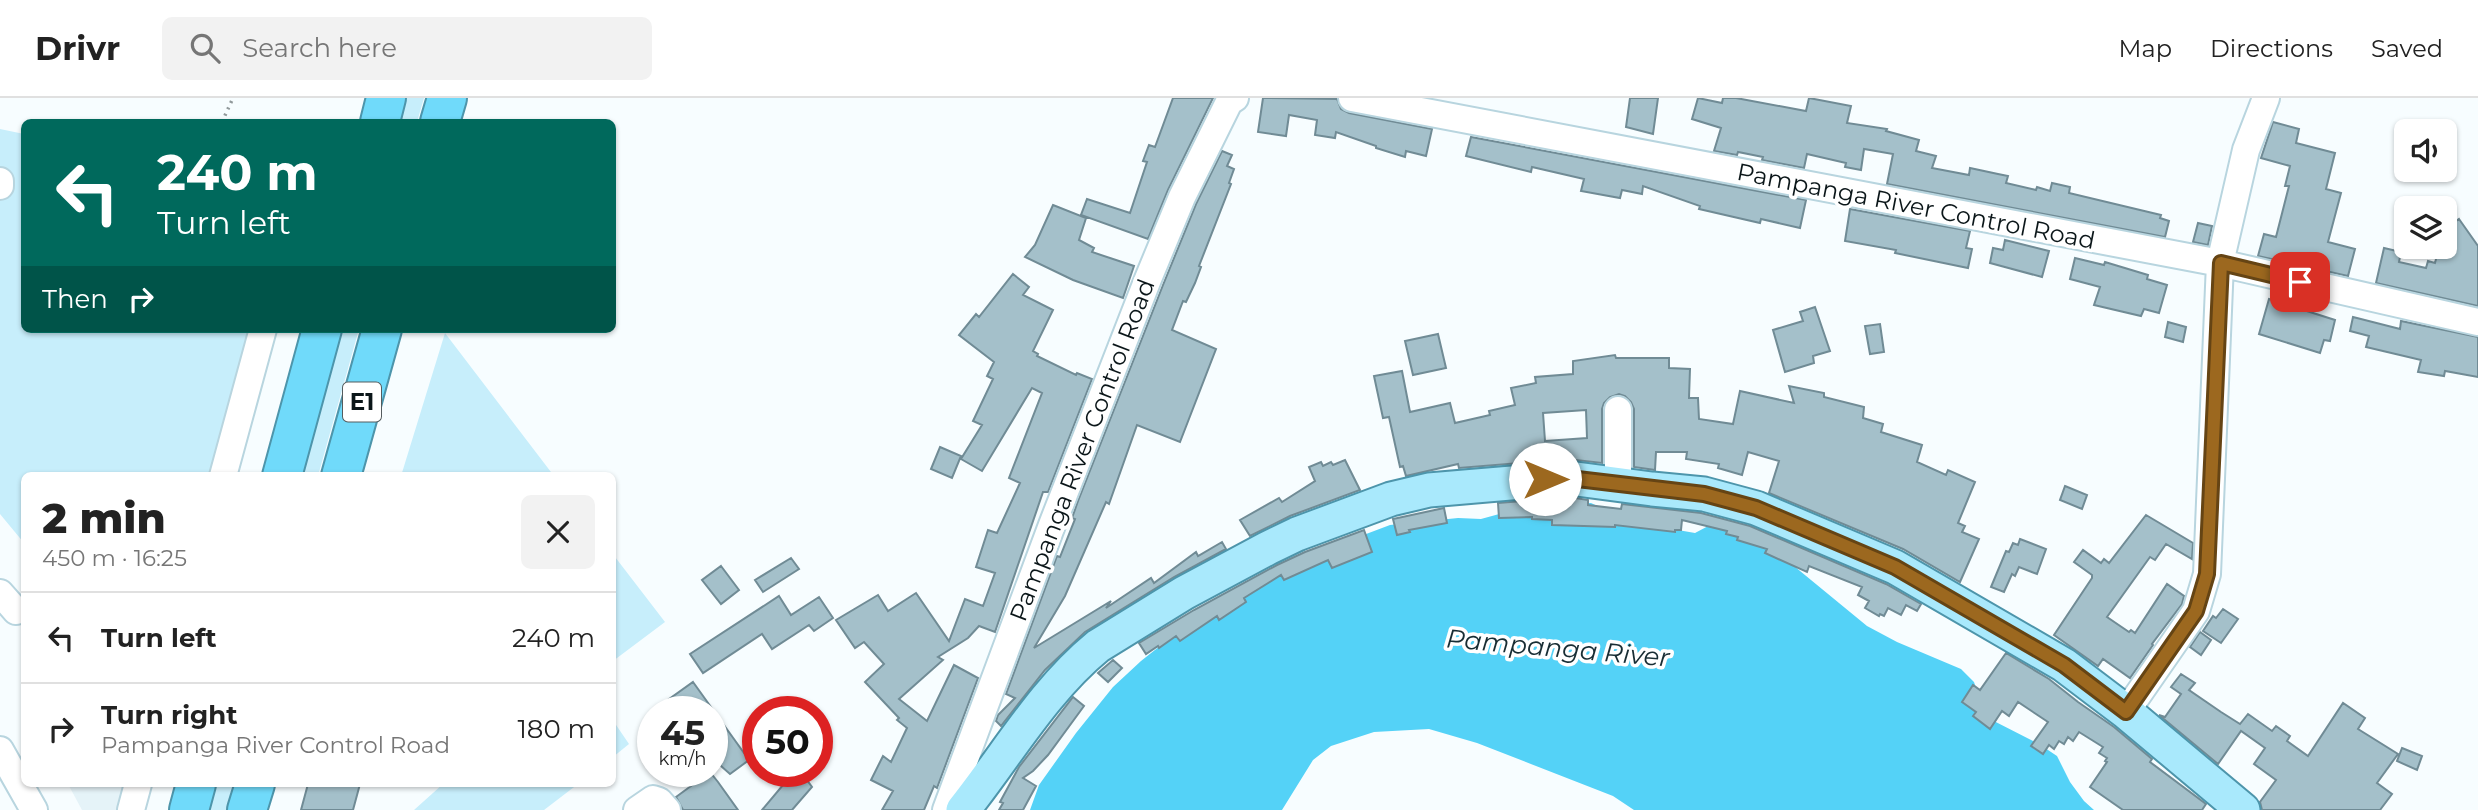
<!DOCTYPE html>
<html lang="en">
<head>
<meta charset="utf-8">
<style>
  body { margin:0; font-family:Montserrat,sans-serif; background:#f2f2f2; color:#222; height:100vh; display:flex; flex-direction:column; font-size:26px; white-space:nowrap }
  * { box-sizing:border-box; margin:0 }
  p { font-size:23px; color:#767676 }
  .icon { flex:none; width:38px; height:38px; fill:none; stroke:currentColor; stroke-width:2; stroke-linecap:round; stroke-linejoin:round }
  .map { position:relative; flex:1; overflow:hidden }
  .details { position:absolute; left:21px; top:374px; width:595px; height:315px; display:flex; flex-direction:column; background:#fff; border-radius:10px; box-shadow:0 2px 5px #0004 }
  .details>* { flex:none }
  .top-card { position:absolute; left:21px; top:21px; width:595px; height:214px; border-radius:10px; box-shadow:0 2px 5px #0004; background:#00695c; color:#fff; overflow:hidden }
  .tools { position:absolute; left:2394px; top:21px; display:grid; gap:14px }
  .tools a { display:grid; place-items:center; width:63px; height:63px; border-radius:10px; background:#fff; box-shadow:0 2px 5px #0004; font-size:35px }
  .speed { position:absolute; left:637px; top:598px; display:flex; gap:14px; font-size:35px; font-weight:700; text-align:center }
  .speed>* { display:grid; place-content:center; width:91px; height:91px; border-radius:50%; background:#fff; box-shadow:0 2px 5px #0004; line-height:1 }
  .speed small { font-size:18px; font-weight:400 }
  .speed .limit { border:10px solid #d22; background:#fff; color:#111 }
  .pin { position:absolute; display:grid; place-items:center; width:60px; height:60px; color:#fff; margin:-30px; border-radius:14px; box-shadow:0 4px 10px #0006 }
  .me { position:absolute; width:77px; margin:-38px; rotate:90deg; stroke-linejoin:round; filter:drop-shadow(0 0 5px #0008) }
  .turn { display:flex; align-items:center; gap:24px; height:147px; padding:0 21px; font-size:32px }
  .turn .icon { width:91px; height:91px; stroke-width:2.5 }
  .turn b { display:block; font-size:49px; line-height:60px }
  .then { display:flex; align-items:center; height:66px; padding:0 21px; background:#0003; gap:14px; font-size:26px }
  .round { display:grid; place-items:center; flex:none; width:74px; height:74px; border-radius:10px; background:#f2f2f2 }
  .overview { display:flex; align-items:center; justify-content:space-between; height:119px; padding:0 21px }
  h1 { font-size:42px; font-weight:800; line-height:52px }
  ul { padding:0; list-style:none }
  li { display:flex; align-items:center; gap:21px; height:91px; padding:0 21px; border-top:2px solid #e0e0e0 }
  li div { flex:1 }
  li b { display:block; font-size:26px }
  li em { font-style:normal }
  header { display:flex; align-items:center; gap:42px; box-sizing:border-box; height:98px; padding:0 35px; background:#fff; border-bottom:2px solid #e0e0e0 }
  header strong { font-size:33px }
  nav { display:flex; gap:38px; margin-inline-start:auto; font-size:24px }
  .search { width:490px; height:63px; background:#f2f2f2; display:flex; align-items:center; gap:18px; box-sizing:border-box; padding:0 24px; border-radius:10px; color:#767676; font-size:26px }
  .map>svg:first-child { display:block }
  .built { fill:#e5f3f8 }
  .green { fill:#c7eefb }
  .water { fill:#54d2f7 }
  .building { fill:#a4c0ca; stroke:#708b95; stroke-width:2; fill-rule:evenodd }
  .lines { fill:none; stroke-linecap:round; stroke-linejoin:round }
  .minor-casing { stroke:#b8d5df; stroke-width:30 }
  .major-casing { stroke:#4d95ab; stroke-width:37 }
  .highway-casing { stroke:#4d95ab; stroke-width:42 }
  .path { stroke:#91999b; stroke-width:3.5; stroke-dasharray:2 5; stroke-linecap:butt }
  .minor { stroke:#fff; stroke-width:26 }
  .major { stroke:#a9e9fc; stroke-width:33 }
  .highway { stroke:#70dafa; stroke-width:38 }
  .route-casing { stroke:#654414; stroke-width:18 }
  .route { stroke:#9c681f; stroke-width:12 }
  .labels { text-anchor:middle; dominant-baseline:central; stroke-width:7; stroke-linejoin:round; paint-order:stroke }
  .shield { fill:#fff; stroke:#545c5e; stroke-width:2 }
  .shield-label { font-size:23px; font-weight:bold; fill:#0b1619 }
  .street-label { font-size:24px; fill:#0b1619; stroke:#fff }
  .water-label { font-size:26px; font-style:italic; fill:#182d34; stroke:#fff }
</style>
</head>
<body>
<header>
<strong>Drivr</strong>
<div class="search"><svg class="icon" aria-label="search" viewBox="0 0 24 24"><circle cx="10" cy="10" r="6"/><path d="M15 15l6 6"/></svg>Search here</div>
<nav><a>Map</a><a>Directions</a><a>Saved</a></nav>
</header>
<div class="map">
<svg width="2478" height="712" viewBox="0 0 2478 712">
  <rect width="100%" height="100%" fill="#f7fdff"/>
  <!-- built -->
  <path class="built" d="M68,686H131L123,712H82Z"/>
  <!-- green -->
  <path class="green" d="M404,0H424L417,24H397Z
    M0,31L24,36V231H261L220,378H24V445L0,416Z
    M340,231H359L318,378H299Z
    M445,235L554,378H401Z
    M612,455L665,524L613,563L612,562Z
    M612,621L629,646L613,659H612Z
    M216,686H233L226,712H209Z
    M443,686H578L544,712H414Z"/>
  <!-- water -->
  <path class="water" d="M1591,405L1632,424L1695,435L1712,426L1720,425L1783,459L1867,528L1897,544L1961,571L1974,584L1986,619L2039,646L2057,658L2070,684L2084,703L2094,712H1634L1613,698L1477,645L1429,631L1374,634L1331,648L1313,662L1282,712H1030L1039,687L1076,635L1113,589L1141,563L1198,518L1345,444L1390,427L1458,420L1481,421L1532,407Z"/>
  <!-- building -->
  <path class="building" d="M1173,0H1213L1168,92L1148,141L1081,117L1087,101L1130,115L1147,64L1143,63L1149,47L1155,49Z
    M1263,0L1337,1L1341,11L1349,15L1432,31L1426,58L1406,53L1405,59L1376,50V48L1336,34L1335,40L1315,37L1317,22L1289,17L1286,38L1258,34Z
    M1630,0H1658L1653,36L1626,29Z
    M1698,0L1722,5L1723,0H1736L1806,13L1809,0L1851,8L1847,25L1887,31L1886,33L1919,42L1916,53L1936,58L1932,70L1969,77L1970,70L1998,76L2008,78L2006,85L2036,92L2037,89L2050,93L2052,85L2070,89L2069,95L2161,117L2160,120L2169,123L2165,139L1887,86L1893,56L1864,51L1861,72L1845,69L1846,65L1807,56L1804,70L1762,62L1763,59L1738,54L1737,57L1714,53L1721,30L1692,21Z
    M2273,24L2299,31L2296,45L2335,55L2326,91L2341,95L2328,144L2355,151L2348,178L2258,158L2264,136L2276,139L2289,88H2285L2290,68L2261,60Z
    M1471,39L1806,102L1800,130L1761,121L1760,125L1699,111L1700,108L1643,88L1642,96L1622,92L1620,100L1581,93L1584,81L1532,69L1531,74L1466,58Z
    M1222,53L1232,57L1227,68L1234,71L1229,85L1231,86L1199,168L1201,169L1195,185L1186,204L1183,203L1172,232L1216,251L1180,344L1137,327L1109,406L1106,404L1065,498L1034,550L1111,503L1106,510L1151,480L1154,485L1196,454L1198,458L1222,444L1226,451L1174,479L1085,534L1045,572L1001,628L996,623L998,617L1015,600L1006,596L1057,458L1060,459L1075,421L1072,420L1078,403L1163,187L1196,106Z
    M1053,107L1086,120L1079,142L1094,150L1092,154L1134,168L1123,200L1073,182L1025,159L1035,147Z
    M1850,111L1970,133L1966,150L1972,151L1968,170L1895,155L1896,152L1845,143Z
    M2459,121L2478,148V208L2376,185L2384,150L2401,154L2399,164L2426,170L2428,163L2435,165L2439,149H2445V131Z
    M2198,125L2212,128L2208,147L2193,144Z
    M2005,142L2049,153L2042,179L1990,165L1993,150L2003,152Z
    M2075,160L2104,167L2105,164L2148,177L2147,181L2167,187L2159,215L2144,211L2141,218L2094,207L2100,189L2070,181Z
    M1013,176L1029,189L1023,197L1053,212L1033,253L1038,256L1037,258L1076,277L1077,275L1092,281L1048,394H1043L995,534L979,528L968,540L938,559L943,562L899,601L927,623L954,567L978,580L937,690L934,688L924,712H882L893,693L871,682L883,658L891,664L907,630L897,622L899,620L865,584L884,566L864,544L855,550L836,522L878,497L888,513L916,495L949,543L965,501L983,508L995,475L976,469L988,432L997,435L1020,385L1009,380L1042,295L1032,290L982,373L961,361L982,327L973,323L993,281L987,278L994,264L959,237L976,216L979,219Z
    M2269,201L2335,222L2330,243L2324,242L2320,255L2259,236Z
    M1815,209L1830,253L1813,258L1814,265L1785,274L1773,232L1803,223L1800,214Z
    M2353,219L2400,231L2401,223L2478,239V279L2445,273L2444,278L2418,274L2421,262L2366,249L2369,238L2350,233Z
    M2168,224L2186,229L2183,244L2165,239Z
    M1880,226L1884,254L1870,256L1865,228Z
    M1438,236L1446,270L1413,277L1405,243Z
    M1615,257L1616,260H1669V270L1690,271L1689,300H1698L1699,321L1733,326L1740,293L1794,305L1789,288L1824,295V299L1864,309L1863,320L1883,326L1881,334L1922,347L1917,364L1946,377L1948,372L1975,384L1958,425L1965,428L1962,434L1979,441L1960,484L1903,451L1769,395L1779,363L1748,354L1742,377L1718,370L1719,366L1686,361L1687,354H1656L1655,372L1634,369V311L1631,304L1625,298L1619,296L1610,299L1604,305L1602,311V365L1567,361L1459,370L1458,366L1406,378L1403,368L1400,369L1389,319L1383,320L1374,278L1402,273L1410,314L1450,305L1455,325L1490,317L1489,313L1515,307L1511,290L1536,285L1535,279L1573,276V263ZM1586,312L1587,340L1545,343L1543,315Z
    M940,349L961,358L952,380L931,371Z
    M1345,362L1360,392L1290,418L1250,438L1240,422L1279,400L1282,404L1315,383L1309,369L1321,364L1323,368L1331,364L1333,367Z
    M2065,388L2087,397L2082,411L2060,402Z
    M1569,399L1588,402V407L1621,411L1622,406L1701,415L1750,428L1886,486L1921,506L1917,513L1906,507L1901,517L1888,510L1884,518L1880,516L1879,518L1865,510L1869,503L1858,497L1862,489L1809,468L1807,474L1765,455L1767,451L1737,442L1738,439L1726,436L1727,433L1682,422L1681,432H1675V434L1615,427V429L1552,427V422L1532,421V419L1499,420L1498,405Z
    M1444,410L1447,425L1409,432L1410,434L1397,437L1393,421Z
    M2146,417L2193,445L2192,461L2166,446L2155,462L2150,459L2107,519L2129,534L2131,532L2135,535L2167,486L2184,498L2182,506L2152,546L2153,547L2130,580L2103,561L2098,568L2054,537L2092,480V477L2074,464L2083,452L2101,465L2104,461L2109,465Z
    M1364,432L1372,454L1332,470L1328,462L1284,482L1281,477L1244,500L1246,504L1219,522L1217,518L1180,543L1176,538L1159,550L1158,548L1146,556L1139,545L1194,512L1277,467L1305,454Z
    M2020,441L2046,451L2037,476L2019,469L2015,478L2012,476L2004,494L1991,489L2006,453L2009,454L2013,445L2018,447Z
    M791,460L799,471L763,494L755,482Z
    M721,468L739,492L721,506L702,482Z
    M779,498L791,517L819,499L833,520L814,533L809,527L772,551L762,536L703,575L690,556Z
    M2223,511L2238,521L2221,545L2203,533L2213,518L2216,520Z
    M2200,534L2211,542L2201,557L2190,549Z
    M2006,555L2049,581L2078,604L2114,629L2152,661L2150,664L2206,706L2202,712H2123L2090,689L2107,664L2105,663L2107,660L2099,655L2103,649L2079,634L2073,643L2068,639L2064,646L2059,643L2054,651L2049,647L2043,656L2031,648L2048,624L2018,604L2009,618L2002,613L1990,631L1973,618L1976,614L1962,604L1973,587L1980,592Z
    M1113,562L1122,570L1108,584L1098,575Z
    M2181,576L2195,585L2189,592L2221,614L2240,626L2248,616L2272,633L2276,628L2290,638L2287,643L2308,658L2343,605L2365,620L2358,631L2398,656L2377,685L2392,696L2380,712H2262L2260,704L2276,682L2254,666L2265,650L2241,633L2218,666L2159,617L2165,619L2181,596L2171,589Z
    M693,584L749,662L730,676L712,660V614H651Z
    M1073,599L1084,608L1048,657L1033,673L1023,680L1036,688L1023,712H999L1003,705L1000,704L1019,669Z
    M2402,650L2422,658L2417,672L2397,663Z
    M710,674L718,684L738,712H683L676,699Z
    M801,674L812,689L792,712H762L783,687Z
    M308,686H360L353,712H301Z"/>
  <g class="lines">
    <defs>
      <path id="minor" d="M1352,0L2220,165L2478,224
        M0,83V88
        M223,378L263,231
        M1618,387V312
        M0,495L16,513
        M2126,614L2196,513L2207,476L2220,165L2246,52L2266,0
        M0,652L34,712
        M131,712L138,686
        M637,712L653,701L659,703L667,712
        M946,712L1052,427L1148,181L1182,99L1229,4L1235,0"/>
      <path id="major" d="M963,712C1007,657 1043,593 1098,548L1184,495L1268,450L1297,436L1391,401L1429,392L1569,380L1652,391L1704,396L1756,410L1895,469L2064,567L2126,614L2243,712"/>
      <path id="highway" d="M380,24L386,0
        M440,24L447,0
        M282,378L322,231
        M341,378L382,231
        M189,712L196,686
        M247,712L255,686"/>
    </defs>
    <!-- minor casing -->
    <use href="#minor" class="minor-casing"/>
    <!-- major casing -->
    <use href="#major" class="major-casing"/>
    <!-- highway casing -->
    <use href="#highway" class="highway-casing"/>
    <!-- path -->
    <path class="path" d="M222,24L233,0"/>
    <!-- minor -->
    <use href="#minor" class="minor"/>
    <!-- major -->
    <use href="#major" class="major"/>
    <!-- highway -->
    <use href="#highway" class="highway"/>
  </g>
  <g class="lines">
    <defs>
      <path id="route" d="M1545,381L1569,380L1704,396L1756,410L1895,469L2064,567L2126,614L2196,513L2207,476L2221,165L2300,184"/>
    </defs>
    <!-- route casing -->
    <use href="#route" class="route-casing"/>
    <!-- route -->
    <use href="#route" class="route"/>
  </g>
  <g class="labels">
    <!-- shield labels -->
    <rect class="shield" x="343" y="284.5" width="38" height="39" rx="5"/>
    <g class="shield-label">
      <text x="362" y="304">E1</text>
    </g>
    <!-- street labels -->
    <g class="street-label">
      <text transform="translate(1916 108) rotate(11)">Pampanga River Control Road</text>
      <text transform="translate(1082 352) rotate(-69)">Pampanga River Control Road</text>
    </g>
    <!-- water labels -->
    <g class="water-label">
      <text transform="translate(1558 550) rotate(5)">Pampanga River</text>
    </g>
  </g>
</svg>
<div class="tools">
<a><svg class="icon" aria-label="sound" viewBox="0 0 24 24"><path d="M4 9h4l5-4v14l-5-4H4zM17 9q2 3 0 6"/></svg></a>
<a><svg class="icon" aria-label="layers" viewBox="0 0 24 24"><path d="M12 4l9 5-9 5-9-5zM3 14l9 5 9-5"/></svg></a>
</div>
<div class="speed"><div>45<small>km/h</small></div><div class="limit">50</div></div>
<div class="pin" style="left:2300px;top:184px;background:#d93025"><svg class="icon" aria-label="arrive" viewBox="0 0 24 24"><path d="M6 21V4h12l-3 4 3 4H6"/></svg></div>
<svg class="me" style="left:1545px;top:381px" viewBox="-20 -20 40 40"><circle r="19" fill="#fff"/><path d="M0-13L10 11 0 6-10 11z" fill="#9c681f"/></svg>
<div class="top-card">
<div class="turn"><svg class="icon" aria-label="left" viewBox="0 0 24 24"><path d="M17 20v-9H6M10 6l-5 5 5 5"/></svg><div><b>240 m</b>Turn left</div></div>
<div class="then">Then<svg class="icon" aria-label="right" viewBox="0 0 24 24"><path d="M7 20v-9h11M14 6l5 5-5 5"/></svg></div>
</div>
<section class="details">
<div class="overview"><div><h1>2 min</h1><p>450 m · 16:25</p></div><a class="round"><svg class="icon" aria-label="close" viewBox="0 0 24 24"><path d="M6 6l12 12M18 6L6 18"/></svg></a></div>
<ul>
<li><svg class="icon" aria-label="left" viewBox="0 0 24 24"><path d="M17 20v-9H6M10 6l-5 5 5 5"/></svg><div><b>Turn left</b></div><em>240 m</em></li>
<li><svg class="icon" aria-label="right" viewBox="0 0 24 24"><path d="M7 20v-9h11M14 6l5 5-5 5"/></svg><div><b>Turn right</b><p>Pampanga River Control Road</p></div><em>180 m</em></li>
</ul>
</section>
</div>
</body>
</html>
